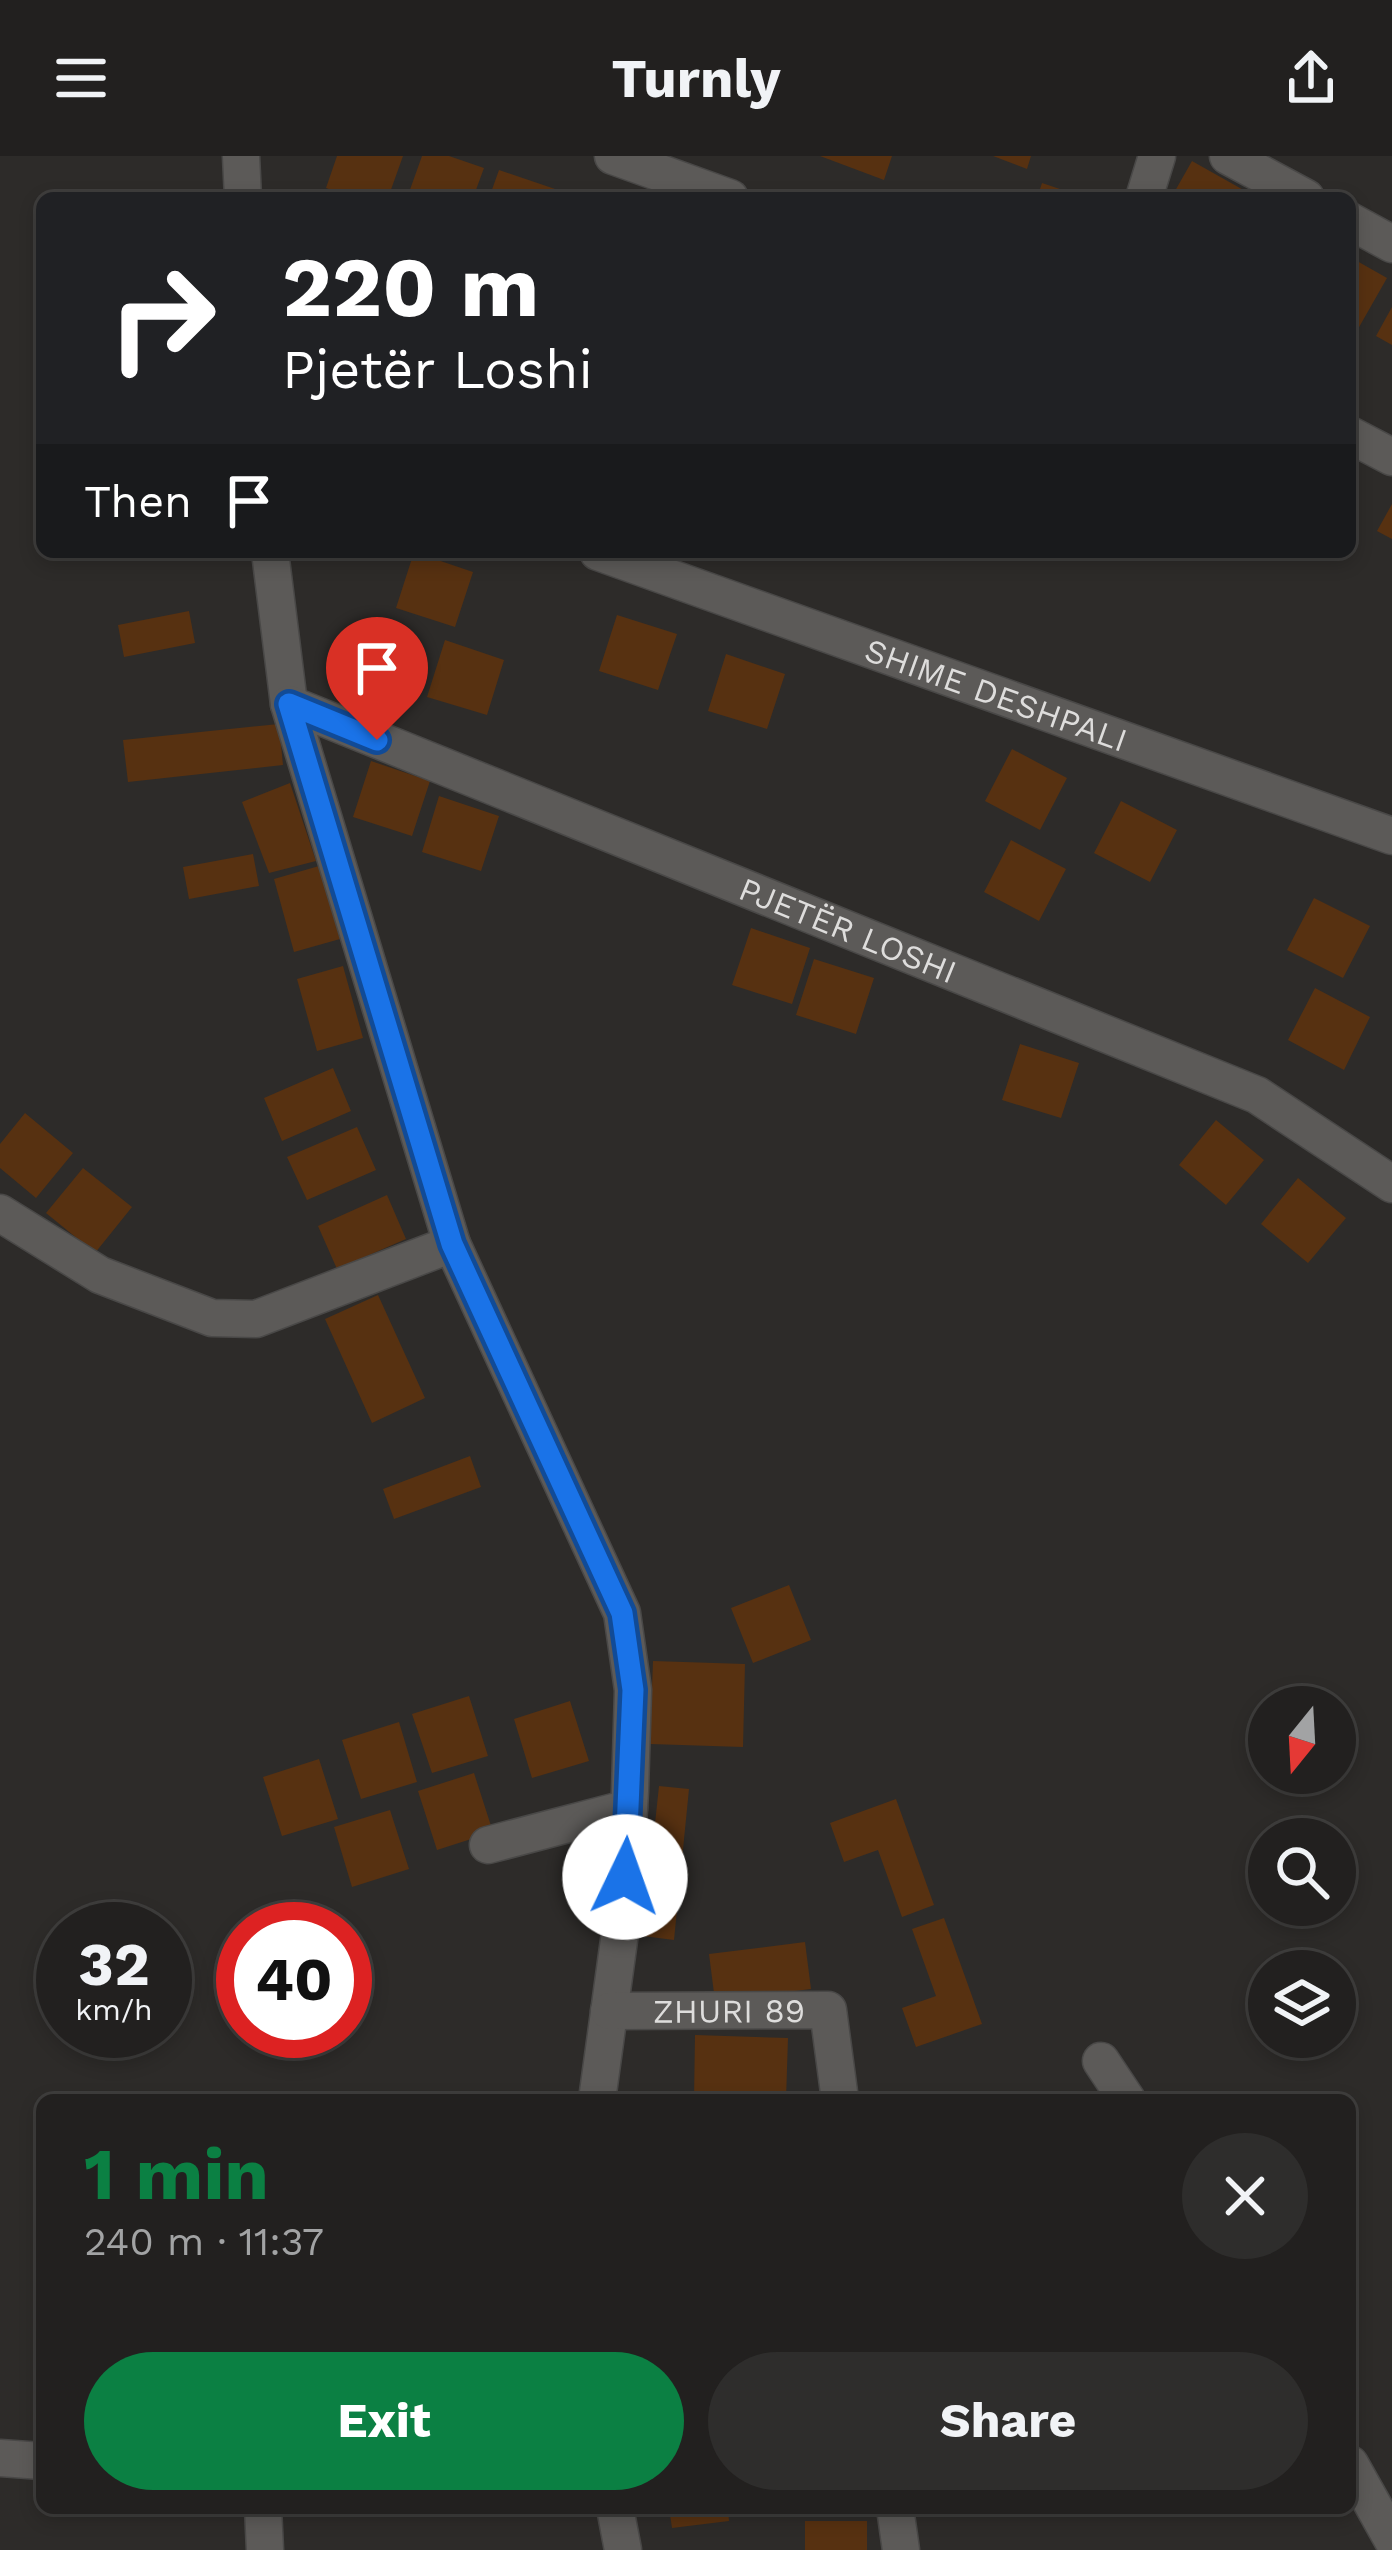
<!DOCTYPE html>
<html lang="en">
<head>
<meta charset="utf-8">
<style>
  body { margin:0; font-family:"Work Sans",sans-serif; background:#2e2d2c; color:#f1f3f6; height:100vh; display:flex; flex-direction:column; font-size:45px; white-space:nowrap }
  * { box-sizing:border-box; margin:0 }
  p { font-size:39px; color:#a2a3a4 }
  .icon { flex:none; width:66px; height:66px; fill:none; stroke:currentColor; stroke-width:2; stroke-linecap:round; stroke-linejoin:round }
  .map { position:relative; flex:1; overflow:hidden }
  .drawer { position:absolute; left:36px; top:1938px; width:1320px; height:420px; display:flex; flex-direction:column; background:#22201f; border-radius:18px; box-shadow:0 6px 18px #0003,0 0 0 3px #3f3e3d }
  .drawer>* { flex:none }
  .banner { position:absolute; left:36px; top:36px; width:1320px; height:366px; border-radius:18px; box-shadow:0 6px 18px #0003,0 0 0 3px #3f3e3d; background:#202124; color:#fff; overflow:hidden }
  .needle { width:78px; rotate:198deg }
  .controls { position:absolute; left:1248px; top:1530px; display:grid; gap:24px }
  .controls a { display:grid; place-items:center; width:108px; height:108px; border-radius:50%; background:#22201f; box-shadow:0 6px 18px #0003,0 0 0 3px #3f3e3d; font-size:60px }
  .speed { position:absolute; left:36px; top:1746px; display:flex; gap:24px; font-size:60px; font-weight:700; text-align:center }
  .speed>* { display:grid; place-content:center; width:156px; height:156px; border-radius:50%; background:#22201f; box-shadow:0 6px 18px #0003,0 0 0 3px #3f3e3d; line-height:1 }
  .speed small { font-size:30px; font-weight:400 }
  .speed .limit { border:18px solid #d22; background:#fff; color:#111 }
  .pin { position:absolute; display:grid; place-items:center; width:102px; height:102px; color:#fff; margin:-123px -51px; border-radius:50% 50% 50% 0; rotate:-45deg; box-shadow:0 0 12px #0007 }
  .pin .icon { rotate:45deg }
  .me { position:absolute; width:132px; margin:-66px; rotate:3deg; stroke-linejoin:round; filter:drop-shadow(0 0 9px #0008) }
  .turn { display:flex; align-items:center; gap:42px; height:252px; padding:0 48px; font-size:54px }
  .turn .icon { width:156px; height:156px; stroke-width:2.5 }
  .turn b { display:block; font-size:84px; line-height:102px }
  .then { display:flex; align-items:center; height:114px; padding:0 48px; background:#0003; gap:24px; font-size:45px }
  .round { display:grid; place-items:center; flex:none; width:126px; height:126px; border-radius:63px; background:#2e2d2c }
  .overview { display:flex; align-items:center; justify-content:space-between; height:204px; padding:0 48px }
  h1 { font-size:72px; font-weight:700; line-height:90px; color:#0b8043 }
  .cta { display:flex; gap:24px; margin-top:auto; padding:24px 48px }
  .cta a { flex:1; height:138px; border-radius:72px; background:#0b8043; color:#fff; font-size:48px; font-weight:700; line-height:138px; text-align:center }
  .cta a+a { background:#2e2d2c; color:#f1f3f6 }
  header { display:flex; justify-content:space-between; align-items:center; height:156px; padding:0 48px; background:#22201f; font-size:54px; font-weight:700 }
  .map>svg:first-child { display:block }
  .building { fill:#573111 }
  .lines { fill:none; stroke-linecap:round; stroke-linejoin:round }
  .minor-casing { stroke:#494847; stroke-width:39 }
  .minor { stroke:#5c5a58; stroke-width:36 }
  .route-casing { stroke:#114b97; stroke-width:30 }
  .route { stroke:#1a73e8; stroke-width:21 }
  .labels { text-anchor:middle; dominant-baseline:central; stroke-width:12; stroke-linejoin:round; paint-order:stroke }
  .street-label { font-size:33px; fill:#dedddc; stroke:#2d2b29 }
</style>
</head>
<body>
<header><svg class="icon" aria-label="menu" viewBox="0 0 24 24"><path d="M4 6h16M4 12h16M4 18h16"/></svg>Turnly<svg class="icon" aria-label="share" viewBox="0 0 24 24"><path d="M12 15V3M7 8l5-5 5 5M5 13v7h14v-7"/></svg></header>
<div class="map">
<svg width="1392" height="2394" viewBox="0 0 1392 2394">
  <rect width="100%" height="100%" fill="#2d2b29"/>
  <!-- building -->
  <path class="building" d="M337,0H403L388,42H354L326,32Z
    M422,0H449L484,12L473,42H407Z
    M820,0H892L884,24Z
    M993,0H1031L1027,13Z
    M1192,5L1247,36L1243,42H1171Z
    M499,14L558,34L556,42H489Z
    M1042,27L1084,41V42H1037Z
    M1350,101L1387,122L1358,173L1350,168Z
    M1392,151V189L1376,180Z
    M1392,348V383L1377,375Z
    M414,396L473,416L455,471L396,452Z
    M189,455L195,487L124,501L118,469Z
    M617,459L677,478L658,534L599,515Z
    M445,484L504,504L487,559L427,541Z
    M726,498L785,518L767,573L708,555Z
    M279,568L283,609L128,626L123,584Z
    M1012,593L1067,622L1040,674L985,645Z
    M371,605L430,625L412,680L353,661Z
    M290,627L316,705L269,717L242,646Z
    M439,640L499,660L481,715L422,696Z
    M1121,645L1177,674L1150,726L1094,697Z
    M1011,684L1066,713L1039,765L984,736Z
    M253,698L259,730L189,743L183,711Z
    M319,710L340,783L294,796L274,723Z
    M1314,742L1370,770L1343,822L1287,794Z
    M751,772L810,792L792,848L732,829Z
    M814,803L874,822L856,878L796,859Z
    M343,810L363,882L317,895L297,823Z
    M1315,832L1370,861L1344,914L1288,884Z
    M1020,888L1079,907L1061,962L1002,944Z
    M333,912L351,955L282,985L264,942Z
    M25,957L73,997L36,1042L0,1012V988Z
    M1216,964L1264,1004L1226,1049L1179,1009Z
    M357,971L376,1014L307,1044L287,1001Z
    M83,1012L132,1051L95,1097L46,1057Z
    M1298,1022L1346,1062L1308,1107L1261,1068Z
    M387,1039L406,1083L337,1113L318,1070Z
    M378,1139L425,1242L372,1267L325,1163Z
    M470,1300L481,1331L394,1363L383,1333Z
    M789,1429L811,1484L753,1507L731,1452Z
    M653,1505L745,1508L743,1591L650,1588Z
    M469,1540L488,1600L432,1617L412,1558Z
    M570,1545L589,1605L532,1622L514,1563Z
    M399,1566L417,1626L361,1643L342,1584Z
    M319,1603L338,1663L282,1680L263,1621Z
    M474,1617L493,1676L437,1694L418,1635Z
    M659,1630L689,1633L674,1784L643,1780Z
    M896,1643L934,1749L902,1761L878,1694L844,1706L830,1667Z
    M390,1654L409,1713L352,1731L334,1671Z
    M944,1762L982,1868L916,1891L902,1852L936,1840L912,1773Z
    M805,1786L811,1833L715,1845L709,1798Z
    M695,1879L788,1882L786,1944H694Z
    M669,2352H728L729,2365L672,2372Z
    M805,2365H867V2394H805Z"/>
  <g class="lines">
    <defs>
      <g id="minor">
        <path d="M241,0L243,42"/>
        <path d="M613,0L730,42"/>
        <path d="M1228,0L1306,42"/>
        <path d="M1144,42L1157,0"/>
        <path d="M1350,65L1392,88"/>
        <path d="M1350,279L1392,301"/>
        <path d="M270,396L289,548L452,1088L622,1457L633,1534L630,1635L623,1755L597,1944"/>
        <path id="s1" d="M598,396L1392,680"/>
        <path id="s2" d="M289,548L1257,939L1392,1028"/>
        <path d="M0,1057L100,1119L212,1162L256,1163L452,1088"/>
        <path d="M488,1689L629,1652"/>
        <path id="s3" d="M609,1855L828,1854L840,1944"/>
        <path d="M1101,1905L1127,1944"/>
        <path d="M0,2302L42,2305"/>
        <path d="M1350,2308L1392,2383"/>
        <path d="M263,2352L265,2394"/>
        <path d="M615,2352L623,2394"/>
        <path d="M895,2352L901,2394"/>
      </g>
    </defs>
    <!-- minor casing -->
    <use href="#minor" class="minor-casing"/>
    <!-- minor -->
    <use href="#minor" class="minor"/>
  </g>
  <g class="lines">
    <defs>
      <path id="route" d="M377,584L289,548L452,1088L622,1457L633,1534L625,1721"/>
    </defs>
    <!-- route casing -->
    <use href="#route" class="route-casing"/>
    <!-- route -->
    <use href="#route" class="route"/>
  </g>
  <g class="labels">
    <!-- street labels -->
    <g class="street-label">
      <text stroke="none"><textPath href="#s1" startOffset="423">SHIME DESHPALI</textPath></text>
      <text stroke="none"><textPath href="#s2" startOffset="603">PJETËR LOSHI</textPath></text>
      <text stroke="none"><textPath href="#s3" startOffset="120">ZHURI 89</textPath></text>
    </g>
  </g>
</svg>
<div class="controls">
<a><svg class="needle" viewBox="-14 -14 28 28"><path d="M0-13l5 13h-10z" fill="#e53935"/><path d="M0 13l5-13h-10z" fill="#a2a3a4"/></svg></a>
<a><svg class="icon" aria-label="search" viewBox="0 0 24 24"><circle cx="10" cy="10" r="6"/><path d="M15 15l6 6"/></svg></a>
<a><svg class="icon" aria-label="layers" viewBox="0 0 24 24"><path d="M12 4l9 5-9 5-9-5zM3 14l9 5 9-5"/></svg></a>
</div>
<div class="speed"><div>32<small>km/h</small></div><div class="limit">40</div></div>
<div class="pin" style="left:377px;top:584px;background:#d93025"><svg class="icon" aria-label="arrive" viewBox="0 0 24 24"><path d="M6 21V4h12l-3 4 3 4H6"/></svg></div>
<svg class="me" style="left:625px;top:1721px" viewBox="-20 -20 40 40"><circle r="19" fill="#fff"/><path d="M0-13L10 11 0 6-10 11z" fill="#1a73e8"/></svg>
<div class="banner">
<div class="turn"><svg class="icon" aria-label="right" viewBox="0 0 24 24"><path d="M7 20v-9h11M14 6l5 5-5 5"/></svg><div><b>220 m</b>Pjetër Loshi</div></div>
<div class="then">Then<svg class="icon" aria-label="arrive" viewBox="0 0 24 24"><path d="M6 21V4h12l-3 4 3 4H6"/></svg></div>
</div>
<section class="drawer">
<div class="overview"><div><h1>1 min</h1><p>240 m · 11:37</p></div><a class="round"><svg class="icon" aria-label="close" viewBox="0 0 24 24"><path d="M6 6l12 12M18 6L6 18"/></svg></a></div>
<div class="cta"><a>Exit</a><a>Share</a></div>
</section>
</div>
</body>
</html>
